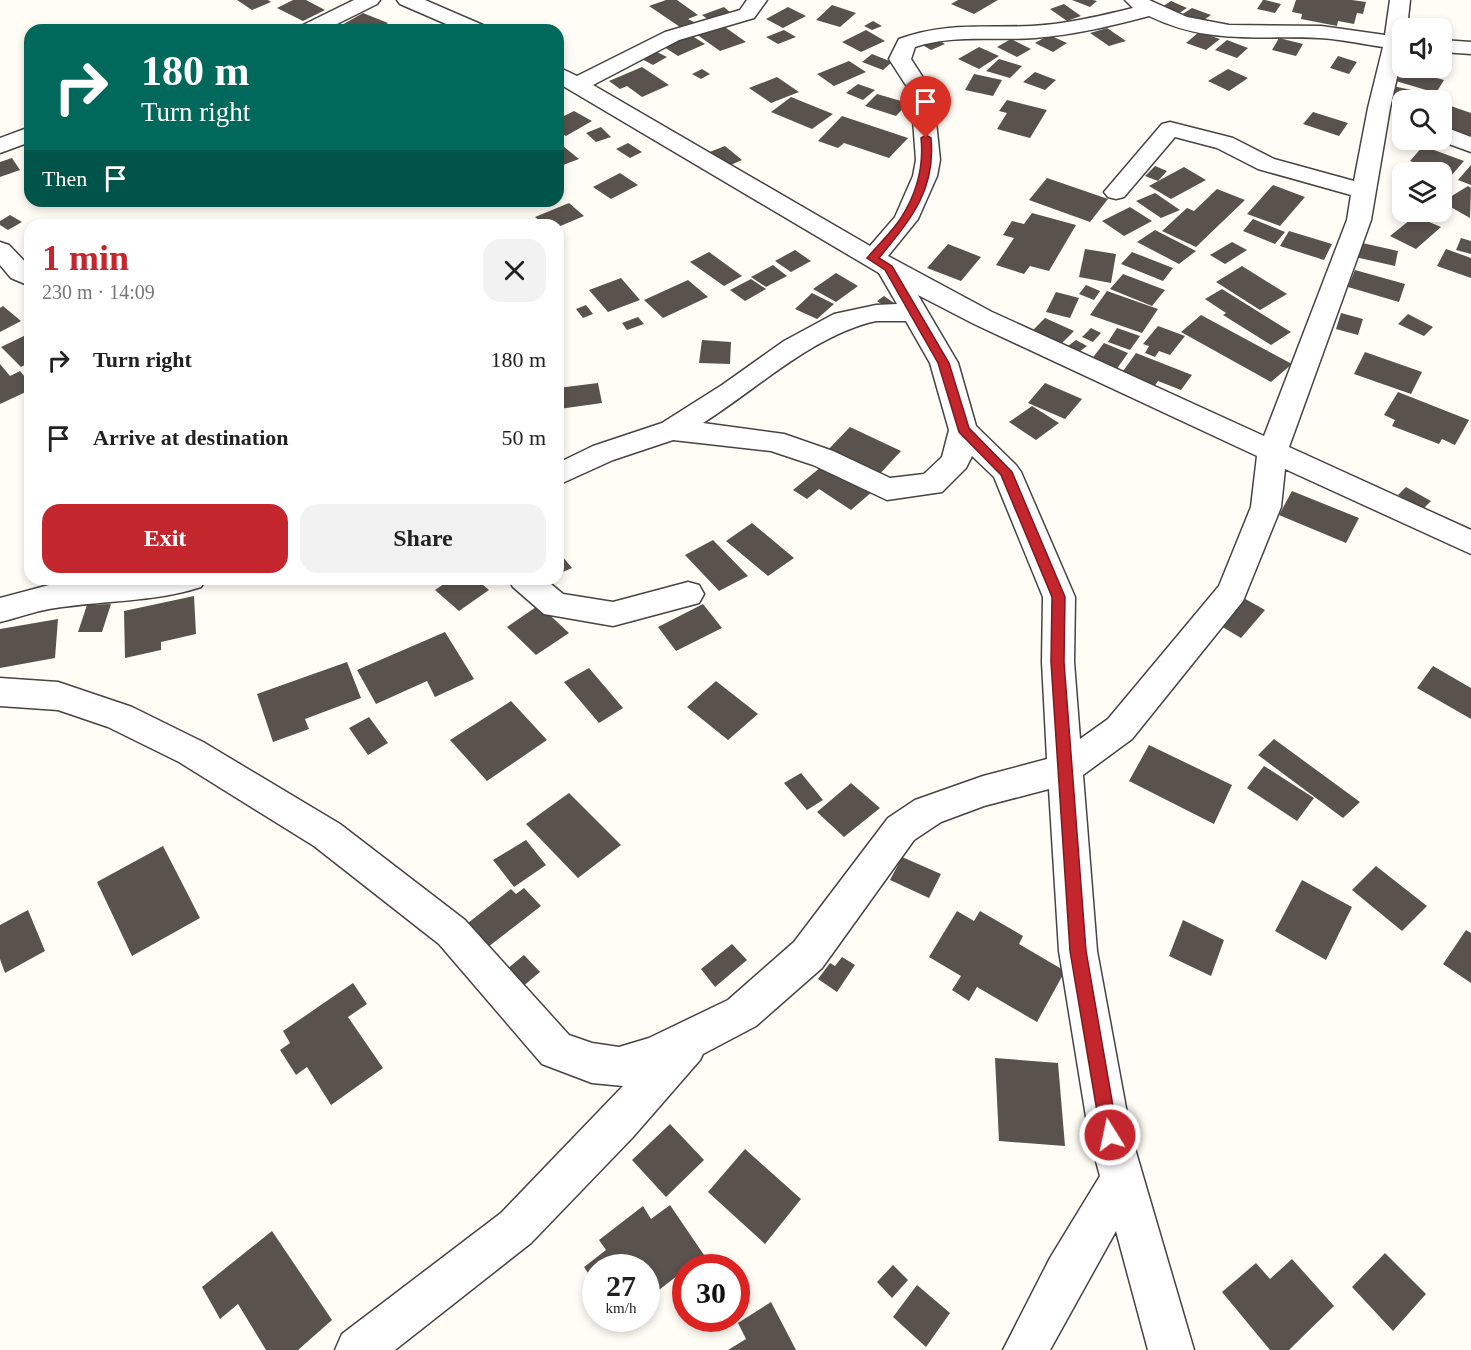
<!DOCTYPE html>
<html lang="en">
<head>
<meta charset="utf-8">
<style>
  body { margin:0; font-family:"Times New Roman",serif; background:#f2f2f2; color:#222; height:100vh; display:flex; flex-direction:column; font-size:22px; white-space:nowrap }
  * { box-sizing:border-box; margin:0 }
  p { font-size:20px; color:#767676 }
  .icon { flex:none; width:33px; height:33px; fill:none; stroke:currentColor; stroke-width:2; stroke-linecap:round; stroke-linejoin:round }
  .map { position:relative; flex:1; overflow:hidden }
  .side { position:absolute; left:24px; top:219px; width:540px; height:366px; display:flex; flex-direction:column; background:#fff; border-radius:18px; box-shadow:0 3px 9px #0003 }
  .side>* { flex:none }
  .top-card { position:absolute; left:24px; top:24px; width:540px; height:183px; border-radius:18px; box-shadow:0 3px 9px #0003; background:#00695c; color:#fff; overflow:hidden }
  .controls { position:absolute; left:1392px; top:18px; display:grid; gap:12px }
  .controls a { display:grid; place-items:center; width:60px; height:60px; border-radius:12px; background:#fff; box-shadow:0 3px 9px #0003; font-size:30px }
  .speed { position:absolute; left:582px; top:1254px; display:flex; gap:12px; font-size:30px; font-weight:700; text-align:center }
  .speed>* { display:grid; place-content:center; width:78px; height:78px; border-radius:50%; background:#fff; box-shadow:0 3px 9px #0003; line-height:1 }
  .speed small { font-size:15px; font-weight:400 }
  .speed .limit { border:9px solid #d22; background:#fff; color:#111 }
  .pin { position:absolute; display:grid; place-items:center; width:51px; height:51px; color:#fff; margin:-62px -26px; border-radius:50% 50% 50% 0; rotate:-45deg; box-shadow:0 0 6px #0007 }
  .pin .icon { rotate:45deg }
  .me { position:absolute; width:66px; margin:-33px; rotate:350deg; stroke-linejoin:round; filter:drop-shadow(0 0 4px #0008) }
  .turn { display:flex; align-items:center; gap:21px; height:126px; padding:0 18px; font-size:27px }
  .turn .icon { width:78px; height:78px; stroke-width:2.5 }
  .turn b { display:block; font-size:42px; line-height:51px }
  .then { display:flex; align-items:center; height:57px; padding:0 18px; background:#0003; gap:12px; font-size:22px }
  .round { display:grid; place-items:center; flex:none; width:63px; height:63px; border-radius:18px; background:#f2f2f2 }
  .overview { display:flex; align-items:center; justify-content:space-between; height:102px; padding:0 18px }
  h1 { font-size:36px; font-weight:700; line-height:45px; color:#c4262e }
  .button { display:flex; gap:12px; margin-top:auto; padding:12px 18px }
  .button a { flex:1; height:69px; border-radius:18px; background:#c4262e; color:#fff; font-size:24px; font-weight:700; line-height:69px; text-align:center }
  .button a+a { background:#f2f2f2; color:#222 }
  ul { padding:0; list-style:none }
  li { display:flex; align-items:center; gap:18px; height:78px; padding:0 18px }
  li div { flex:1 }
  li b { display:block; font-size:22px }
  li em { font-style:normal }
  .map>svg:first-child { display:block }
  .building { fill:#5a524d }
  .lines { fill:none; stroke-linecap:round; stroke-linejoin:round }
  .street-casing { stroke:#444; stroke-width:3 }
  .street { fill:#fff; fill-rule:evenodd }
  .route { fill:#c4262e; stroke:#7f191e; stroke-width:1.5 }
</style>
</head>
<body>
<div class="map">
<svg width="1471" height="1350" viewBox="0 0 1471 1350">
  <rect width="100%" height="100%" fill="#fffdf5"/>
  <!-- building -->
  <path class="building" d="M237,0H268L271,2L252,10Z
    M293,0H306L325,10L303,21L277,8Z
    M666,0H677L698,15L688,19L694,22L680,27L649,6Z
    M958,0H998L974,14L951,4Z
    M1072,0H1093L1097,1L1090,7Z
    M1263,0H1265L1281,4L1275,13L1257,9Z
    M1296,0H1352L1366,2L1363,14L1357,13L1354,24L1338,21L1337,26L1301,19L1302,14L1292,12Z
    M1171,1L1187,8L1173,17L1157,10Z
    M1064,4L1081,16L1067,21L1050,9Z
    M832,5L856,13L840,27L816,20Z
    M724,7L731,13L709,20L702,15Z
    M788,7L806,16L783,28L766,19Z
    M1192,8L1211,15L1201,22L1181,15Z
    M363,13L388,23L377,30H333Z
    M873,21L882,26L872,30L864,26Z
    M722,25L746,42L720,51L696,34Z
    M1107,28L1126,41L1109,46L1090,33Z
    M784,30L796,37L778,44L766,37Z
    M866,30L885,41L861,52L842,42Z
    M1199,32L1220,39L1206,50L1186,43Z
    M689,34L705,44L678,56L661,45Z
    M1049,35L1067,43L1053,52L1035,43Z
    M933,37L945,44L931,50L919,43Z
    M1279,38L1303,44L1296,56L1272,50Z
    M1011,39L1031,49L1017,57L997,47Z
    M1227,40L1248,48L1237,58L1215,50Z
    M979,47L999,56L979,69L958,59Z
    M651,49L667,57L653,65L638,57Z
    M872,54L892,62L883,70L862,62Z
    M1338,56L1357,62L1349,74L1330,68Z
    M999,59L1022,66L1010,78L986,71Z
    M849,61L866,72L834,86L817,74Z
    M642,67L669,85L642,97L627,86L620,89L609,81Z
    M702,69L710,74L701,79L692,74Z
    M1228,69L1248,78L1229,91L1208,81Z
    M1404,69L1444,80L1436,93L1396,81Z
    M1035,72L1056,80L1045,90L1023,82Z
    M974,74L1002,80L993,96L965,90Z
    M777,77L799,92L771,103L749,88Z
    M858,84L875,90L863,100L846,93Z
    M1393,86L1420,92L1418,100H1402V109L1386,105Z
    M877,94L908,103L896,116L865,106Z
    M791,97L833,114L812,129L771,112Z
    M1007,100L1047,110L1030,138L997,129L1007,113L999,111Z
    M1442,103L1471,113V135L1468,138L1442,128V119L1444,116L1442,115Z
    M574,111L592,121L566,136L558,132V119Z
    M1313,112L1348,123L1339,136L1303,124Z
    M842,116L908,138L889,158L844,143L838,148L818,141Z
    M601,127L611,137L596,142L586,133Z
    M628,143L642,152L630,158L616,149Z
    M563,146L579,159L558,167V148Z
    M725,146L742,160L724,168L707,153Z
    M1423,146L1464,161L1451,176L1410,161Z
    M12,158L20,170L0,177V162Z
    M1471,165V185L1458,180Z
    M1155,166L1167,171L1158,181L1145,176Z
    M1184,167L1206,180L1171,199L1149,186Z
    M620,173L638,185L611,199L593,187Z
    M1047,178L1108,199L1090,222L1029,200Z
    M1273,185L1305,197L1280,226L1247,214Z
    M1468,186L1471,188L1470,218L1442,202Z
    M1217,189L1245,200L1196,247L1162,231L1187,208L1194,211Z
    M1155,193L1180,210L1161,218L1136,201Z
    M569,203L584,216L558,227V225H544L535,217Z
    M1130,207L1152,221L1124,236L1102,221Z
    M1032,213L1076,225L1049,271L1030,266L1024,274L996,265L1014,238L1003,235L1012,221L1024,224Z
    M10,215L22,222L8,230L0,225V221Z
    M1415,216L1441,227L1416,249L1390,236Z
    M1253,219L1285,232L1275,244L1243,231Z
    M1155,230L1196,251L1179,264L1137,242Z
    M1289,231L1332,244L1324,260L1280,246Z
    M1461,238L1471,241V254L1456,250Z
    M1232,242L1247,250L1225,264L1210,255Z
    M1358,242L1398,251L1395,266L1355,257Z
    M948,244L981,257L961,281L927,268Z
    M1085,249L1116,254L1111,283L1079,277Z
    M1446,249L1471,258V278L1437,266Z
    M795,250L811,261L791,272L775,261Z
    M709,252L742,276L724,286L690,262Z
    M1132,252L1173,268L1163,281L1121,264Z
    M773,265L787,276L766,287L751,277Z
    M1242,266L1287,294L1260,310L1216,282Z
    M1355,270L1405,284L1399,302L1348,287Z
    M836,273L858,286L836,302L813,289Z
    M1123,274L1165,290L1152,306L1110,289Z
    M621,278L640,300L608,312L589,290Z
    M751,279L766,289L745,301L730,290Z
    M688,280L708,297L663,318L644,300Z
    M1086,285L1100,291L1094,300L1079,294Z
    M1222,289L1291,332L1271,345L1223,315L1226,313L1205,299Z
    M1107,291L1158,309L1142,333L1090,315Z
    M1056,292L1079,298L1070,318L1046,312Z
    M812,293L834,304L817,319L795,309Z
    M884,296L894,303L887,308L877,301Z
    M586,305L593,314L583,318L576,309Z
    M3,306L21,321L0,332V308Z
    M1341,313L1363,319L1358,335L1336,329Z
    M1408,314L1433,327L1424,336L1398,324Z
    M1201,315L1292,364L1271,382L1181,332Z
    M638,317L644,324L627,330L622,323Z
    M1045,318L1074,331L1062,343L1033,330Z
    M1158,326L1185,336L1170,355L1159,351L1155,357L1145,353L1149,346L1143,344Z
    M1091,328L1101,333L1093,342L1082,337Z
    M1117,328L1140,336L1130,350L1108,342Z
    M30,333V362L21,367L1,347Z
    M702,340L731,342L730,364L699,363Z
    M1076,340L1087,346L1079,352L1068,346Z
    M1104,343L1128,353L1116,370L1091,360Z
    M1365,352L1422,372L1411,394L1354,374Z
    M1136,353L1192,375L1181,390L1158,381L1154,387L1121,374Z
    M0,364L10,376L20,371L30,383V390L0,404Z
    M598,383L602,403L559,409L558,388Z
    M1045,383L1082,399L1065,419L1028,403Z
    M1398,392L1469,420L1455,445L1442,439L1439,444L1392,426L1395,420L1384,415Z
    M1032,406L1059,423L1036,440L1009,422Z
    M850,427L901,451L876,478L825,453Z
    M827,462L873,491L851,510L819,489L807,499L793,490Z
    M1406,487L1431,501L1423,509L1398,495Z
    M1292,491L1359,518L1346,543L1279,515Z
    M752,523L794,558L768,576L726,541Z
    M713,540L748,576L719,591L685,555Z
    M558,551L572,568L558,574Z
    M451,579H476L489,590L459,611L435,590Z
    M194,596L196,634L161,642V650L125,658L124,611Z
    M1240,596L1265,610L1241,638L1216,623Z
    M111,604L102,632H78L87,605Z
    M703,604L722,628L676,651L658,627Z
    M539,605L569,633L536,655L507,627Z
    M58,619L55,658L0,668V629Z
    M445,632L474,679L435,697L427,681L376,704L357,670Z
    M347,662L361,698L305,719L309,729L273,742L257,694Z
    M1433,666L1471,688V719L1417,688Z
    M589,668L623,708L599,723L564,682Z
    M716,681L758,714L728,740L687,707Z
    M511,701L547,740L487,781L450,740Z
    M369,717L388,743L368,755L349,728Z
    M1274,739L1360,802L1343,818L1258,755Z
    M1149,745L1232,785L1214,824L1129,781Z
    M1264,766L1314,798L1297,821L1247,788Z
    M801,773L823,800L807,810L784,783Z
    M851,783L880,808L844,837L817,812Z
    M569,793L621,845L578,878L526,824Z
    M526,840L546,865L514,887L493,860Z
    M163,846L200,918L132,956L97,882Z
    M902,857L941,874L929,898L890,880Z
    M1376,866L1427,906L1402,931L1352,890Z
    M1302,880L1352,907L1326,960L1275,931Z
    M524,888L541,906L488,947L468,923L511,889L516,894Z
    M28,910L45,951L5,973L0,959V925Z
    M957,911L974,921L980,911L1023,936L1019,944L1065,971L1037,1022L977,987L969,1001L952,990L961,976L929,957Z
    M1183,920L1224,940L1211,976L1169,956Z
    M1466,930L1471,933V983L1443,964Z
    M732,944L747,960L715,987L701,969Z
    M524,955L540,972L521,988L506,970Z
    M842,957L855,965L837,992L818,979L830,963L835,966Z
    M353,983L367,1004L348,1017L383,1068L331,1105L307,1067L296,1075L280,1050L290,1043L283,1031Z
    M995,1058L1058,1063L1065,1146L999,1141Z
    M670,1124L704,1160L666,1197L632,1160Z
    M745,1149L801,1199L765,1244L708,1192Z
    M670,1205L704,1255L646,1300V1268H596V1285L584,1267L606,1250L599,1240L643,1206L651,1219Z
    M272,1231L332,1320L298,1350H266L238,1304L220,1319L202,1287Z
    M1385,1253L1426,1294L1393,1331L1352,1287Z
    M1292,1259L1334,1306L1289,1350H1270L1222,1292L1256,1263L1270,1279Z
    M893,1265L908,1280L892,1298L877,1282Z
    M917,1285L950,1313L926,1347L893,1317Z
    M771,1302L796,1350H728L746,1339L738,1323Z"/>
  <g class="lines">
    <defs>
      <path id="street" d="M354,0H380L377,4L325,30H298L301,26Z
        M397,0H425L485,26L488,30H460L400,4Z
        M747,0H767L754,18L679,40L593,85L870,246L895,217L913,176L916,160L911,93L889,59L899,39C947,22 983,28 1032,26C1067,24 1100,16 1133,8L1125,0H1149L1187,17L1229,25L1321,26L1385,35L1390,0H1410L1407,28H1402V56L1390,108L1371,220L1289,447L1471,530V554L1285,469L1281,507L1243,601L1132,739L1083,775L1097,951L1131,1135L1194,1350H1148L1116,1231L1050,1350H1003L1050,1258L1100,1176L1089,1135L1059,951L1049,789L984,806L941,822L914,840L822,968L756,1026L703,1054L700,1060L633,1137L531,1243L395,1350H335L342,1334L501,1213L623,1086L592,1083L542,1064L439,944L314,846L179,762L108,727L58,710L0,706V678L58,682L132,707L203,742L340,824L465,920L569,1035L592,1043L619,1047L649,1038L728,1000L794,942L888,818L915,800L983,776L1047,759L1042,662L1043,597L994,477L972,456L966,468L942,492L887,500L813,465L771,451L673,440L613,460L558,485V463L593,446L662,423L722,385L784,341L834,314L876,305L897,304L879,273L558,83V67L577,76L665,32L740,10ZM1149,16C1209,45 1256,35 1319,38C1340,39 1362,44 1383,47L1368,108L1354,181L1274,159L1233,138L1170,122L1162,124L1104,192L1108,197L1116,199L1124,197L1175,137L1217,148L1258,169L1351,195L1347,220L1264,436L992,312L888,256L918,219L937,176L940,160L933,93L911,59L915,47C954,34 995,41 1035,38C1074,35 1111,26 1149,16ZM918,295L974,324L1257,456L1251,507L1219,586L1108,719L1080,739L1074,662L1075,597L1021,472L1016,465L976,426L958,363ZM876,321H906L930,363L949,430L942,457L924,474L890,478L833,451L784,434L703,423C757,389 813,335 876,321Z
        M1442,40L1471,42V54L1442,52Z
        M1442,126L1471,137V152L1438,140H1442Z
        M30,127V142L0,153V138Z
        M0,242L9,245L30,267V286L11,278L0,265Z
        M102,579H206L201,587C152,603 100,600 49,609C33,612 16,618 0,622V598L49,585Z
        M508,579H545L563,594L613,602L688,582L699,585L704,594L699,603L613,626L544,614L513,587Z"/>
    </defs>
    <!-- street casing -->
    <use href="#street" class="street-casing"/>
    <!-- street -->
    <use href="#street" class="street"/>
  </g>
  <!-- route -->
  <path class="route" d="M926,135L931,138C936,190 911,219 879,258L892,266L949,363L969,428L1012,472L1065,597L1064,662L1086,951L1118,1135L1116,1141L1110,1144L1104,1141L1101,1135L1070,951L1051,662L1052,597L1001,475L959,432L938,363L885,270L867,258C878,245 891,233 901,218C917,193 924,167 921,138Z"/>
</svg>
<div class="controls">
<a><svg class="icon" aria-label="sound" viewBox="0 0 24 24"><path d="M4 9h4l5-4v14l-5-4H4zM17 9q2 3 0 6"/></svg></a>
<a><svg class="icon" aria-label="search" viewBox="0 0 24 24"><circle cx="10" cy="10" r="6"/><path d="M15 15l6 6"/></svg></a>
<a><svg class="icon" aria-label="layers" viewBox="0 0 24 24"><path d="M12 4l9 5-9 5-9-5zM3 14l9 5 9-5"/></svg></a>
</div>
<div class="speed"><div>27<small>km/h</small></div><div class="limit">30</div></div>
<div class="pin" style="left:926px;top:138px;background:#d93025"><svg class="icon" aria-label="arrive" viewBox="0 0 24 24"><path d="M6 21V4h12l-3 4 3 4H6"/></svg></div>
<svg class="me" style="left:1110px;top:1135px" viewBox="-20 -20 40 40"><circle r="17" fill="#c4262e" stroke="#fff" stroke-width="3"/><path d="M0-11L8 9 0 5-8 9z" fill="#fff"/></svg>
<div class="top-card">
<div class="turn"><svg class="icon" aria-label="right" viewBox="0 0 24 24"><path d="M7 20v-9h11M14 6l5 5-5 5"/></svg><div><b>180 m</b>Turn right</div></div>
<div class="then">Then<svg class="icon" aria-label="arrive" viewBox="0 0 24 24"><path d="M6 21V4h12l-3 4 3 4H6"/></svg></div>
</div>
<section class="side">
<div class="overview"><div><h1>1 min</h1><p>230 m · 14:09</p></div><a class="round"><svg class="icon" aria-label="close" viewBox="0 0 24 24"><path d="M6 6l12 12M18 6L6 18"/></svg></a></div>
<ul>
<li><svg class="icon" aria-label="right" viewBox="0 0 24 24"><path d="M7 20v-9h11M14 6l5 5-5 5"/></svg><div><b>Turn right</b></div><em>180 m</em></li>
<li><svg class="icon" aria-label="arrive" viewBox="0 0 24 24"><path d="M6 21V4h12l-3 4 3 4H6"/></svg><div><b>Arrive at destination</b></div><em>50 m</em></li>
</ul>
<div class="button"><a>Exit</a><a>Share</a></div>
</section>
</div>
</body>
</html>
